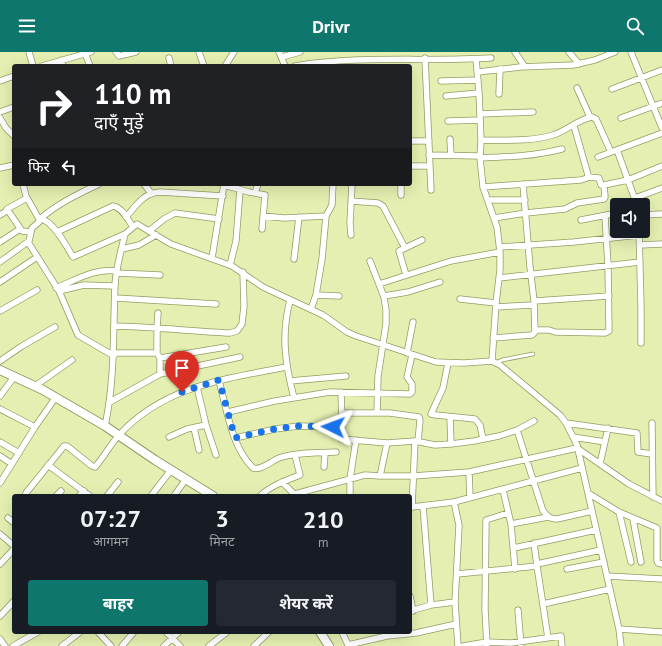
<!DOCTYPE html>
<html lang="hi">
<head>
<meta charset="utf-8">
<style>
  body { margin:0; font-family:"PT Sans","Noto Sans Devanagari",sans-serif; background:#242831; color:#f1f3f6; height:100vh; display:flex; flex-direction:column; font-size:15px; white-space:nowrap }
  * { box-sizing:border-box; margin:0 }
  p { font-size:13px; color:#9ea1a6 }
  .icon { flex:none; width:22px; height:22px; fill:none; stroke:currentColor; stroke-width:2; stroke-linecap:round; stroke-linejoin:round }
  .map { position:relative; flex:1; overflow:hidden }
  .details { position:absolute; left:12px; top:442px; width:400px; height:140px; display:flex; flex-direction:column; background:#171b24; border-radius:4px; box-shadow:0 4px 16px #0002 }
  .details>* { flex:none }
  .banner { position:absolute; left:12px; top:12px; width:400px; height:122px; border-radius:4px; box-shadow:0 4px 16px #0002; background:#202124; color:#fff; overflow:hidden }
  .controls { position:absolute; left:610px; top:146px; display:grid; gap:8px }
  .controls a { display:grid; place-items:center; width:40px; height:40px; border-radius:4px; background:#171b24; box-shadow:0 4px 16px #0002; font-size:20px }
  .pin { position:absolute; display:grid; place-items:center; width:34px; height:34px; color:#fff; margin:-41px -17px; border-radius:50% 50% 50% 0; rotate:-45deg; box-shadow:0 0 4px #0007 }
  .pin .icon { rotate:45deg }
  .me { position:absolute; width:44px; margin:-22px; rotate:273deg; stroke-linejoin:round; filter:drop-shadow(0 0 3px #0008) }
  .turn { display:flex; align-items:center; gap:14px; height:84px; padding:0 16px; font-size:18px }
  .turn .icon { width:52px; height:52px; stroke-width:2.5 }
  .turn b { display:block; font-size:28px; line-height:34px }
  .then { display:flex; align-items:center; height:38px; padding:0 16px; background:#0003; gap:8px; font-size:15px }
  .eta { display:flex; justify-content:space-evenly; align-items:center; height:68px; text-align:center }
  .eta b { font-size:24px; font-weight:700; line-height:28px }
  .primary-button { display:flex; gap:8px; margin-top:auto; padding:8px 16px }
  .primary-button a { flex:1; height:46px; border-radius:4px; background:#0f766e; color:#fff; font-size:16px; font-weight:700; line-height:46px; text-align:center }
  .primary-button a+a { background:#242831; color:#f1f3f6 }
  header { display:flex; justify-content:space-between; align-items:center; height:52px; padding:0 16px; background:#0f766e; color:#fff; font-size:18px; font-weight:700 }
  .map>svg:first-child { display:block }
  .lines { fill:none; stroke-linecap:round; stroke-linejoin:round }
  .lane-casing { stroke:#939d63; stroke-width:4.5 }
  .street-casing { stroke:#939d63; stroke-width:7 }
  .secondary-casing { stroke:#939d63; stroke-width:10 }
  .lane { stroke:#fff; stroke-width:3 }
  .street { stroke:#fff; stroke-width:5.5 }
  .secondary { stroke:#fff; stroke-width:8 }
  .route { stroke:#1a73e8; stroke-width:7; stroke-dasharray:0 12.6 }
</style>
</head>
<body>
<header><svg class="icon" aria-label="menu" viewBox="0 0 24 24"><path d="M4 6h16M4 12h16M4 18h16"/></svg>Drivr<svg class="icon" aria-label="search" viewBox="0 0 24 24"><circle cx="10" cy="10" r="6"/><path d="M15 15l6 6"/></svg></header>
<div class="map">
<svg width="662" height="594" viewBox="0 0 662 594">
  <rect width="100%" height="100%" fill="#e4efb1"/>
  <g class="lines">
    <defs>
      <path id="lane" d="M496,311L502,308L533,302"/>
      <path id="street" d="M29,0L33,14
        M116,0L119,4L136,0
        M199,0L204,14
        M279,0L285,14
        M515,0L525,15
        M569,0L579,12
        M631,0L662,76
        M85,1L90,14
        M282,5L300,0
        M169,6L171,14
        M425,6L431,138
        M476,7L479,41L481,88L480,106L483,135L497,175L500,200V218L496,251L492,309
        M61,8L63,14
        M42,14L91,0
        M225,14L234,0
        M295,14C360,3 426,10 491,6
        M478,20L520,15L573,13L595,8L615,0
        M0,29L14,24
        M441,29L478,28
        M577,36L590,65
        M612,37L662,18
        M499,42L500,17
        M446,44L479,41
        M0,60L14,55
        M480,62L533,60
        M0,66L6,76L14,84
        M621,66L662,51
        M448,69L480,68
        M450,87L451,103
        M481,88C504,88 530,90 553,83C566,79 579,67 592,65L596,67L611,100
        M410,89H429
        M617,98L637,153
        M429,103L480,104
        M598,105L662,81
        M480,106C508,105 535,104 562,97
        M410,114H430
        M0,116L14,113
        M588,125L599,126L601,133H604L628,128L662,114
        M144,132L151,141
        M224,133L249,140L265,143L262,177
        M483,135L581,128L587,126L588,123L574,74
        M255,141L258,132
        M401,143V132
        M27,146L7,157L22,179L31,180
        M635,146L662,136
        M488,148H525
        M351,149L378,151L383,154L405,196
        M0,163L8,158
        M643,163L662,162
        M263,164L284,166L326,164
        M126,165C136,154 143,141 160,140L223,144
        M494,166L526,161L565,157L577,151L604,147L605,145L604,133
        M39,167C52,166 67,195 73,205L125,182L137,172L171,192L232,214L263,235L323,263L347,280L356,284L436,310L464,311L492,309L500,313L560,363L566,371L577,393L619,577L621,594
        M40,167C57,152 78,142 99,132
        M581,168L617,161
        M149,179L164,167L175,161L219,167
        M639,179L641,254V291
        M57,180L113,154C122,155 128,168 133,175
        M351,183L350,171L352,132
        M0,190L20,177
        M28,190L59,239L78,283L114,304
        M640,193L662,192
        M500,195L574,190L639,183
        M122,197L139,193L156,183
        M212,206L224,132
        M294,207L299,165
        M370,209L384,245L386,258V272L378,324L377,361
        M0,210L29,189L32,176L39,170V167L26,144L23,132
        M230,213L236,189L240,138
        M116,221L160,223
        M406,223L399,199L422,188
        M499,226L640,210
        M0,230L37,205
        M379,232L451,209L500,200
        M56,236C76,228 95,216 116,219
        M59,239L84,233L115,234
        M316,243L339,244
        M384,244L408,240L440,230
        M115,246L216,252
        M460,247L496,251
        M290,248C281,283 285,311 294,346
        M534,249L609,244
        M496,255L534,253
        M311,257L316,243L322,207L326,164L332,153L333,132
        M0,259L37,238
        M115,274C153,275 191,279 230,281L237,279L242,272L244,254L243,220
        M535,278H549L555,280L605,281L609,279L608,213L605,164
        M493,286L532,283L535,280L534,249L530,215L523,132
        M114,301H157
        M407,301L413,270
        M160,306L226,295
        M0,309L22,294L55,275
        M448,311L443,336L431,362L436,363L475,367L480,373L483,387
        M160,322L240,305
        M219,329C227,357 231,394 253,416C260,419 272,409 279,406C296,400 318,401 336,400
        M290,329L346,324
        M35,334L72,308
        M197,335L206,373L216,403
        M0,344L14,325
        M110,350L160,322V306L157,301V275L158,261
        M0,357L35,375L0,431
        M228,360L275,349L330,340L410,342L412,340V332L407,325L412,303
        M342,361H390L419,365L420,368L418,390
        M450,365L451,392
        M566,371L637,381L638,400L652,402
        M652,371L653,445
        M105,374C115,328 113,280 115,233C116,216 121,199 125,182
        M35,375L56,345
        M194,376L199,398
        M517,378L543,459C548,464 549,467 557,467L592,459
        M169,385L187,377L206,373
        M573,385L605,390
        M235,386L275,377L299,374L340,375L342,372L341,340
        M341,387L387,391L415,389L435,393L451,392L474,389L499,384L517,378L534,369
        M0,390L19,401
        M0,404L12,412
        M600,412L608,376
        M48,413L90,444
        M324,415L325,401
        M469,420L470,446
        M380,424L387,391
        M282,430L296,444
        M503,438L511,472L515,517
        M588,441L619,460L657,476V509L658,511L662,512
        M295,442L365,423L380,424H413L469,420L577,396L629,432L662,449
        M25,444L26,441L64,394H67L92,414L95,415C104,405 110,393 119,383C164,334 225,327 286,315
        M56,444L61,439
        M79,444L84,439
        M107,444L118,430
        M151,444L171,418
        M174,444L186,427
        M260,444C270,434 287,428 300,423L295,403
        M350,444V427L356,388
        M454,450L582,416
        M423,454L431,553
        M410,455H412L415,389
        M412,455L454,450L459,473L455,550L458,594
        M619,460L631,510
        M8,466L14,471
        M633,467L641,510
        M511,472L548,465
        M0,482L14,494
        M534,491L537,514
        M514,496L596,478
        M0,512L14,497
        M537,512L601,498
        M567,517L604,510
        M457,522L537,514L548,586
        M607,524L662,527
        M410,544L413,559
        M543,552L610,537
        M518,558L521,594
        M410,559L431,553L455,550
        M0,564L14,549
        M619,577L662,580
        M98,580L111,594
        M166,580L180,594
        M342,580L348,593L387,584L416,581L456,572
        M0,587L5,594
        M13,594L38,580
        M62,594L80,580
        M122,594L134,580
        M164,594L179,580
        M209,594L227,580
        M254,594L269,580
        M463,594L487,590L511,591L561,584L562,594
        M487,594L485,557L486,468L508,461"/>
      <path id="secondary" d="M0,318L43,338L105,374L155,408L213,444
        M320,580L329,594"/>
    </defs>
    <!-- lane casing -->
    <use href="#lane" class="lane-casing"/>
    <!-- street casing -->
    <use href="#street" class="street-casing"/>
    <!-- secondary casing -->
    <use href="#secondary" class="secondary-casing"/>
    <!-- lane -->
    <use href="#lane" class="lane"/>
    <!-- street -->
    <use href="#street" class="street"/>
    <!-- secondary -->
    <use href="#secondary" class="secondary"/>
  </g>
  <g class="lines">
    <!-- route -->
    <path class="route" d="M182,340L219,328L235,386L275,377L299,374L333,375"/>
  </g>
</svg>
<div class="controls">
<a><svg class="icon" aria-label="sound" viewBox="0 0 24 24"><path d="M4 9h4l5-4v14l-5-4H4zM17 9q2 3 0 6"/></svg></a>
</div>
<div class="pin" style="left:182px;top:340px;background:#d93025"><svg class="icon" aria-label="arrive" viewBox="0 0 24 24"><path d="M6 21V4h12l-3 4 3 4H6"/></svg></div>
<svg class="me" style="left:333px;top:375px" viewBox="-20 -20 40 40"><path d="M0-17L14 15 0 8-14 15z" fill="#1a73e8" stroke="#fff" stroke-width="4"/></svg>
<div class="banner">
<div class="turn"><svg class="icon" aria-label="right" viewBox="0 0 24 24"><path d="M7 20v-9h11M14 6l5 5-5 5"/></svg><div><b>110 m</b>दाएँ मुड़ें</div></div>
<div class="then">फिर<svg class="icon" aria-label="left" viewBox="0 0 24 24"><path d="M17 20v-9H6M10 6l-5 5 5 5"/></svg></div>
</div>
<section class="details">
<div class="eta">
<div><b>07:27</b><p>आगमन</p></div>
<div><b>3</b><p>मिनट</p></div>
<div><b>210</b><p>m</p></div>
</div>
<div class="primary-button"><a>बाहर</a><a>शेयर करें</a></div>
</section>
</div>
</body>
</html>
